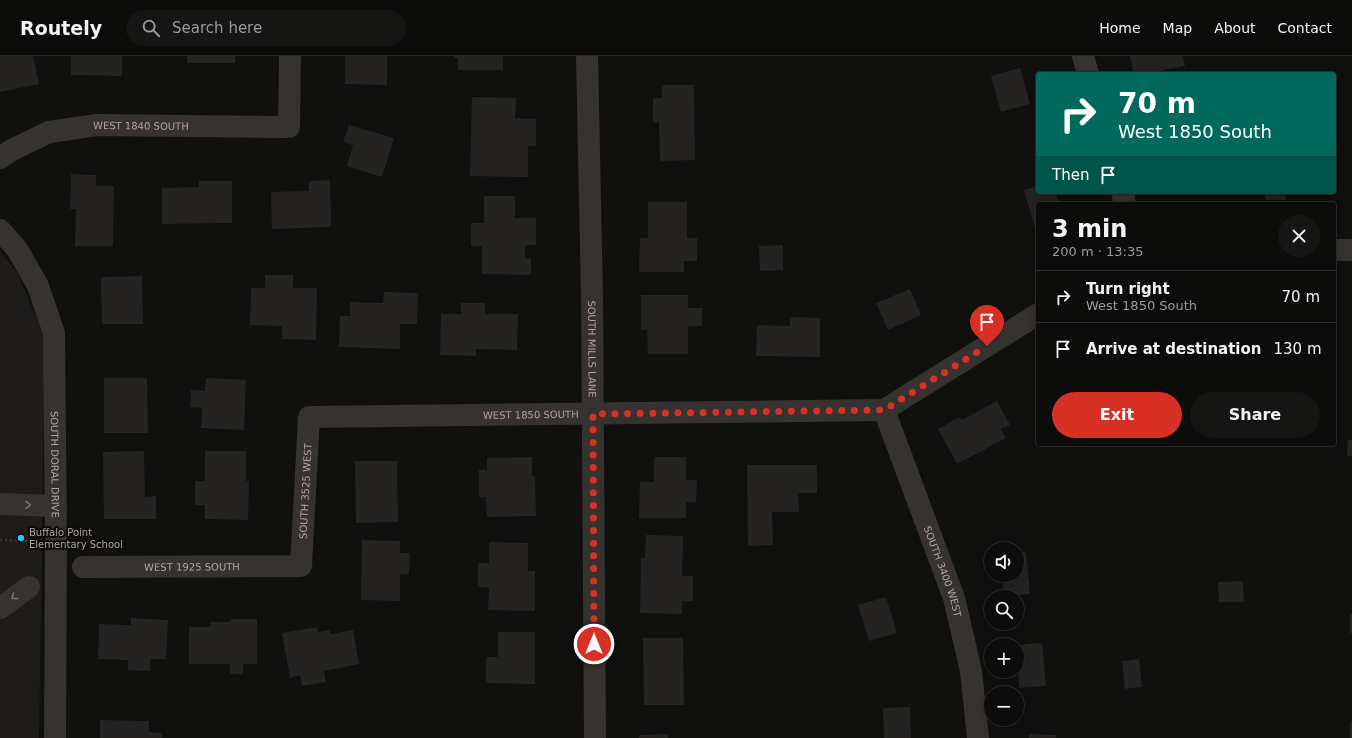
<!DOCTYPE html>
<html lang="en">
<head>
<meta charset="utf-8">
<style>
  body { margin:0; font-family:"DejaVu Sans",sans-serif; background:#151514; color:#f1f3f6; height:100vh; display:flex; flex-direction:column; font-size:15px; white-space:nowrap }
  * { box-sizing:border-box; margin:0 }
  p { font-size:13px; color:#9a9b9d }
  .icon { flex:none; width:22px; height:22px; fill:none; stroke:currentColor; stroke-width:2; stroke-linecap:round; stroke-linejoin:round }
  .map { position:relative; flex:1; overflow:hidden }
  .drawer { position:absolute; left:1036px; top:146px; width:300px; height:244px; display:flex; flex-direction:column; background:#0c0c0b; border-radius:4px; box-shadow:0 2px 10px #0003,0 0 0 1px #2c2c2c }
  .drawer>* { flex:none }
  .hud { position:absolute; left:1036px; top:16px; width:300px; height:122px; border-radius:4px; box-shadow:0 2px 10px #0003,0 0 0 1px #2c2c2c; background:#00695c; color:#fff; overflow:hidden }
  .buttons { position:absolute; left:984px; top:486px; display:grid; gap:8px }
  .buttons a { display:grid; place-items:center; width:40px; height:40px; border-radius:50%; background:#0c0c0b; box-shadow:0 2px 10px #0003,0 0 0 1px #2c2c2c; font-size:20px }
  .pin { position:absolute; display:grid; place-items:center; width:34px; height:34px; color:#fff; margin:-41px -17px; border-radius:50% 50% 50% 0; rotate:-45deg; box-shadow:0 0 4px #0007 }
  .pin .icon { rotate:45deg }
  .me { position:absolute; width:44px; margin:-22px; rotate:0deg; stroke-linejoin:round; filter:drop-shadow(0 0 3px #0008) }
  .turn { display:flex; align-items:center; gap:14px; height:84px; padding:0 16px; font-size:18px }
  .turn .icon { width:52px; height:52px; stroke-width:2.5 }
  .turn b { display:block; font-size:28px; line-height:34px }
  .then { display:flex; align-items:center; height:38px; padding:0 16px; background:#0003; gap:8px; font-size:15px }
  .round { display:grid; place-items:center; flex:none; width:42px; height:42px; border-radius:21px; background:#151514 }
  .summary { display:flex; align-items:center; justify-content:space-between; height:68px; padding:0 16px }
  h1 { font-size:24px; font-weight:700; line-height:30px }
  .button { display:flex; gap:8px; margin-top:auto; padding:8px 16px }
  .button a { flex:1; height:46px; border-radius:24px; background:#d93025; color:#fff; font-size:16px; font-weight:700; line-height:46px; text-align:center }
  .button a+a { background:#151514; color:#f1f3f6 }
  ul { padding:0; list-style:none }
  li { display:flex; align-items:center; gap:12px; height:52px; padding:0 16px; border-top:1px solid #2c2c2c }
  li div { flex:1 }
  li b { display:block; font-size:15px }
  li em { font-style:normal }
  header { display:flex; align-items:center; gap:24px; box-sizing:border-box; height:56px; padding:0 20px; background:#0c0c0b; border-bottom:1px solid #2c2c2c }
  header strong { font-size:19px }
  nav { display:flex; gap:22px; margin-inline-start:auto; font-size:14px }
  .search { width:280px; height:36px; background:#151514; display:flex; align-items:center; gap:10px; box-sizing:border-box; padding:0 14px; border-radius:22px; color:#9a9b9d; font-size:15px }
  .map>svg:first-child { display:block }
  .built { fill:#1d1c1b }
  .building { fill:#242322 }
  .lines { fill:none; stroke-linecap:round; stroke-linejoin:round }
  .path { stroke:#3c3736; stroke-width:2.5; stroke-dasharray:2 3; stroke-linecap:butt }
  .minor { stroke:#353230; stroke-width:22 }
  .oneway { stroke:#7a716d }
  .route { stroke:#d93025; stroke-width:7; stroke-dasharray:0 12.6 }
  .poi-dot { fill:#21cbf6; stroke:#0b0b0a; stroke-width:1.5 }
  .labels { text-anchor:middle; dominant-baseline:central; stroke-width:4; stroke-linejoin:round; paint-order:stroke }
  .street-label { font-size:10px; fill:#b2a49f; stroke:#0b0b0a }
  .poi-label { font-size:10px; fill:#b2a49f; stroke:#0b0b0a; text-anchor:start }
</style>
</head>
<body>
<header>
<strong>Routely</strong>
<div class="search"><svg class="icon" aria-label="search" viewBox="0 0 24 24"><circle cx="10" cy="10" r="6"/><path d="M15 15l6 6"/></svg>Search here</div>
<nav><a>Home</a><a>Map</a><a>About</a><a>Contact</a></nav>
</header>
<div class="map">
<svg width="1352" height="682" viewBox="0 0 1352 682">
  <rect width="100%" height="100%" fill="#10100f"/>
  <!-- built -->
  <path class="built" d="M0,196L17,216L45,282L39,682H0Z"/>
  <!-- building -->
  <path class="building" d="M0,0H33L39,28L0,36Z
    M71,0H122V20L71,19Z
    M187,0H235V7H187Z
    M345,0H387V29L345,28Z
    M454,0H503V14H458V2H454Z
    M1130,0H1183L1185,10L1164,14L1165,18H1134Z
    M1020,12L1030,48L1001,56L991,20Z
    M662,29H694L695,104L660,105L659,66H653V42H662Z
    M472,41L516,42L515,62L536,63V90H528V121L470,120Z
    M349,69L394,82L382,121L347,110L353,89L343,86Z
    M71,118L96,119V130H114L113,190H75L76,153H70Z
    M330,124L331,171L272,173L271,136L309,135V125Z
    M199,125H232V167L162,168V132L199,131Z
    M1038,130V136H1055L1059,148H1038V169L1034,170L1024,134Z
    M1245,136H1318V138L1285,139L1286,144H1265V139H1245Z
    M484,140H515V162H536V189H525V202H531V219L482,218V190H471V167H484Z
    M648,146H687V182H697V205H684V216H639L640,182H648Z
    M783,189V214L760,215L759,190Z
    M265,219H293V232H317L316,284L282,283V270L250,269L251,232H265Z
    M142,220L143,268H102L101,221Z
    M910,233L921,259L888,274L876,247Z
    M384,236L418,237L417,268H400V293L339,291L340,260H350V246L383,247Z
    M641,239H688V252H702V270H688V298H648L647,274H641Z
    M461,247H485V258H518L517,294L476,293V300L440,299L441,258H461Z
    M790,261L820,262V301L756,300L757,269L790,270Z
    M104,322H147L148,377H104Z
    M206,322L246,324L244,374L201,372L202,352L190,351L191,334L205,335Z
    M997,345L1010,369L1001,373L1006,382L957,408L938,373L960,361L962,364Z
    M1348,384H1352V400H1347Z
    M144,395L145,441L156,440V463H104L103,396Z
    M205,395H246V425H249L248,464L205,463V449H195V425H205Z
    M532,401V420H535L536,460L487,461L486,441H479V414H487V402Z
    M654,401H686V424H697L696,446H686V462H639L640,426H654Z
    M355,405H397L398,466L356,467Z
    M747,409H817V437H798L799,456H772L773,489L748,490Z
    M646,479L683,480L682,520H693V545H682V558L640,557L641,502H645Z
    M362,484L400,485V497H410L409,518H400V545L361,544Z
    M489,486L528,487V515H535V555L488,554L489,532L478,531V507H489Z
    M1026,496L1030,538L1004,541L1002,519H1017V497Z
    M1243,525L1244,546H1219L1218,526Z
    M886,541L897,577L869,585L858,549Z
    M1350,558H1352V577H1350Z
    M131,562L168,564L166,603H150V615L128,614V604L98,603L99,568L131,569Z
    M230,563H257V608H243V618H230V608H189V571H211V566H230Z
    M317,571L318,576L330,574L331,578L353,574L359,608L324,615L326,626L302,630L300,619L290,622L282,577Z
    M498,576H535V628L486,627V601H498Z
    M643,582H683L684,649H644Z
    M1042,587L1046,630L1019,632L1017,589Z
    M1139,603L1142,631L1125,633L1122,605Z
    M910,651L911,682H884L883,652Z
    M100,664L149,665V676L162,677V682H100Z
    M1350,665H1352V682H1350Z
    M668,678V682H639V679Z
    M1029,678L1056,679V682H1029Z"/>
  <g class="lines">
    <!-- path -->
    <path class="path" d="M0,484L28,485"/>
    <!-- minor -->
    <g class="minor">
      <path id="s1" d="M587,0L592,240L595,682"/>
      <path d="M1083,0L1088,18"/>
      <path id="s2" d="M0,102L12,94L49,76L97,69L289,71L290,0"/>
      <path d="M1122,136L1125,148"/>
      <path id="s3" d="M0,174L17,193L38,230L54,277L56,482L55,682"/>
      <path d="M1334,194H1352"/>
      <path id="s4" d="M884,354L954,542L971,615L978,682"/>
      <path d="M0,448L56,450"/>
      <path id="s5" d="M83,511L301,510L309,361L884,354L1038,258"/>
      <path d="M0,552L29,531"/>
    </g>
  </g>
  <!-- one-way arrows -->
  <defs><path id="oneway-chevron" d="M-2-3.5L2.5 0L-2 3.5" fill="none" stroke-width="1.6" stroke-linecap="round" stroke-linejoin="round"/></defs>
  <g class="oneway">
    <use href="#oneway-chevron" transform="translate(28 449) rotate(2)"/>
    <use href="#oneway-chevron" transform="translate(14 541) rotate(144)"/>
  </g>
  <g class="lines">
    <!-- route -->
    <path class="route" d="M594,588L593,358L884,354L987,290"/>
  </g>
  <!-- markers -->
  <circle class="poi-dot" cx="21" cy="482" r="4"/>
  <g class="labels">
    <!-- street labels -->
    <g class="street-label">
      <text stroke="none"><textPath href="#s2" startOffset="148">WEST 1840 SOUTH</textPath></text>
      <text stroke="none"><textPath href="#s1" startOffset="293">SOUTH MILLS LANE</textPath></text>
      <text stroke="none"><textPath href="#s5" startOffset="589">WEST 1850 SOUTH</textPath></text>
      <text stroke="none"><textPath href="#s3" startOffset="249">SOUTH DORAL DRIVE</textPath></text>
      <text stroke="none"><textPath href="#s5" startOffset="293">SOUTH 3525 WEST</textPath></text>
      <text stroke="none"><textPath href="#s5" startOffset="109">WEST 1925 SOUTH</textPath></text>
      <text stroke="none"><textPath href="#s4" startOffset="172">SOUTH 3400 WEST</textPath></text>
    </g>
    <!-- poi labels -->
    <g class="poi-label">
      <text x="29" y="476">Buffalo Point<tspan x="29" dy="12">Elementary School</tspan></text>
    </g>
  </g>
</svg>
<div class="buttons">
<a><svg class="icon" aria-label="sound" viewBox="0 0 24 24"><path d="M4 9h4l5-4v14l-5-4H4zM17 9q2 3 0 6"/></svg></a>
<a><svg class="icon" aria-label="search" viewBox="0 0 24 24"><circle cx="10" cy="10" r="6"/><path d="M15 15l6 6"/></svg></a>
<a>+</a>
<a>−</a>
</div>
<div class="pin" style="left:987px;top:290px;background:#d93025"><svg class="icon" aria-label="arrive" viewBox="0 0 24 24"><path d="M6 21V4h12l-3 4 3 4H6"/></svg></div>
<svg class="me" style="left:594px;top:588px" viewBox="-20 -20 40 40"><circle r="17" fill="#d93025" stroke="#fff" stroke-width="3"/><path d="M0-11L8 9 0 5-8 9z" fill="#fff"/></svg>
<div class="hud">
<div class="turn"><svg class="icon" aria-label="right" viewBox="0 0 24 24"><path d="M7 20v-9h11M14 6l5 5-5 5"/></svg><div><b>70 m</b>West 1850 South</div></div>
<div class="then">Then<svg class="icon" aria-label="arrive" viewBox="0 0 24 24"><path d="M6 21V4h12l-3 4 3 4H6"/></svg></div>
</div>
<section class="drawer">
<div class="summary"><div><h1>3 min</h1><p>200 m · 13:35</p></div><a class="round"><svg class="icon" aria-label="close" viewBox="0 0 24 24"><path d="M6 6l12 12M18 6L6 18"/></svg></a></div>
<ul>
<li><svg class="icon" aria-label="right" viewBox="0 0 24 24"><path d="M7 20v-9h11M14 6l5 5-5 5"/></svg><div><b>Turn right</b><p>West 1850 South</p></div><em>70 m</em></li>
<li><svg class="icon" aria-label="arrive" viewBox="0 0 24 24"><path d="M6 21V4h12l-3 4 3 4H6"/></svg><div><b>Arrive at destination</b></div><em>130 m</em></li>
</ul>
<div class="button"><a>Exit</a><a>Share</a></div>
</section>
</div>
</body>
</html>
